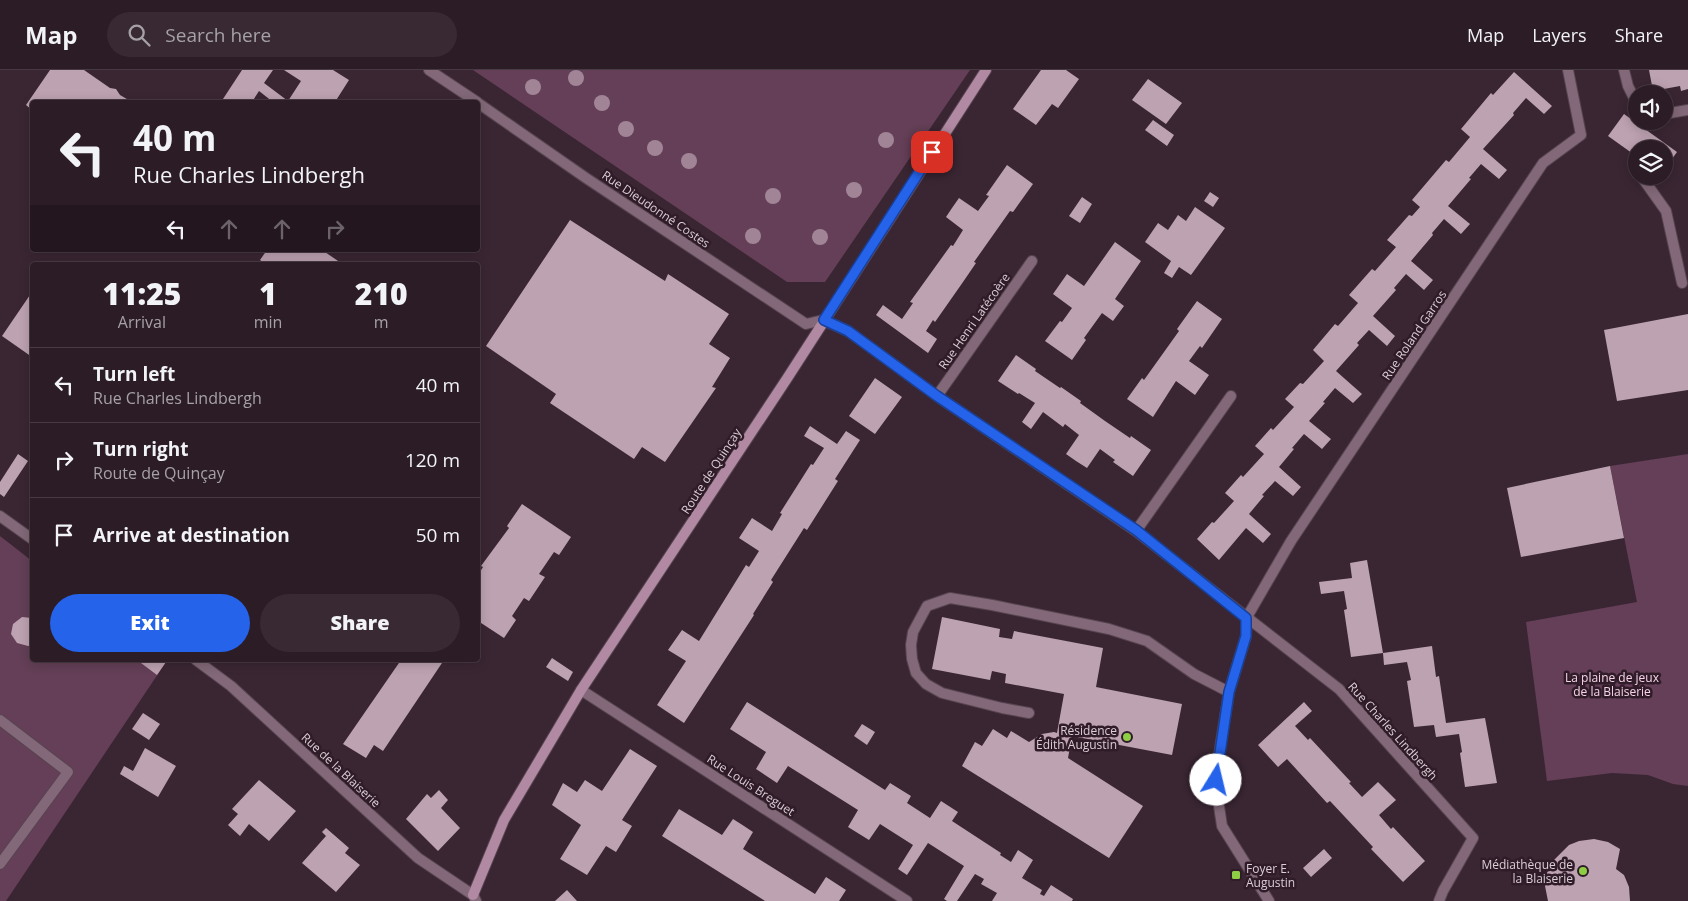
<!DOCTYPE html>
<html lang="en">
<head>
<meta charset="utf-8">
<style>
  body { margin:0; font-family:"Open Sans",sans-serif; background:#382932; color:#f1f3f6; height:100vh; display:flex; flex-direction:column; font-size:19px; white-space:nowrap }
  * { box-sizing:border-box; margin:0 }
  p { font-size:16px; color:#a6a1a7 }
  .icon { flex:none; width:28px; height:28px; fill:none; stroke:currentColor; stroke-width:2; stroke-linecap:round; stroke-linejoin:round }
  .map { position:relative; flex:1; overflow:hidden }
  .details { position:absolute; left:30px; top:192px; width:450px; height:400px; display:flex; flex-direction:column; background:#2c1c26; border-radius:5px; box-shadow:0 2px 12px #0003,0 0 0 1px #483a43 }
  .details>* { flex:none }
  .top-card { position:absolute; left:30px; top:30px; width:450px; height:152px; border-radius:5px; box-shadow:0 2px 12px #0003,0 0 0 1px #483a43; background:#2c1c26; color:#f1f3f6; overflow:hidden }
  .fabs { position:absolute; left:1628px; top:15px; display:grid; gap:10px }
  .fabs a { display:grid; place-items:center; width:45px; height:45px; border-radius:50%; background:#2c1c26; box-shadow:0 2px 12px #0003,0 0 0 1px #483a43; font-size:25px }
  .pin { position:absolute; display:grid; place-items:center; width:42px; height:42px; color:#fff; margin:-21px; border-radius:10px; box-shadow:0 2px 8px #0006 }
  .me { position:absolute; width:55px; margin:-28px; rotate:9deg; stroke-linejoin:round; filter:drop-shadow(0 0 4px #0008) }
  .turn { display:flex; align-items:center; gap:18px; height:105px; padding:0 20px; font-size:22px }
  .turn .icon { width:65px; height:65px; stroke-width:2.5 }
  .turn b { display:block; font-size:35px; line-height:42px }
  .lanes { display:flex; align-items:center; height:48px; padding:0 20px; background:#0003; justify-content:center; gap:25px; direction:ltr }
  .lanes .off { opacity:.35 }
  .eta { display:flex; justify-content:space-evenly; align-items:center; height:85px; text-align:center }
  .eta b { font-size:30px; font-weight:800; line-height:35px }
  .cta { display:flex; gap:10px; margin-top:auto; padding:10px 20px }
  .cta a { flex:1; height:58px; border-radius:30px; background:#2563eb; color:#fff; font-size:20px; font-weight:800; line-height:58px; text-align:center }
  .cta a+a { background:#382932; color:#f1f3f6 }
  ul { padding:0; list-style:none }
  li { display:flex; align-items:center; gap:15px; height:75px; padding:0 20px; border-top:1px solid #483a43 }
  li div { flex:1 }
  li b { display:block; font-size:19px }
  li em { font-style:normal }
  header { display:flex; align-items:center; gap:30px; box-sizing:border-box; height:70px; padding:0 25px; background:#2c1c26; border-bottom:1px solid #483a43 }
  header strong { font-size:24px }
  nav { display:flex; gap:28px; margin-inline-start:auto; font-size:18px }
  .search { width:350px; height:45px; background:#382932; display:flex; align-items:center; gap:12px; box-sizing:border-box; padding:0 18px; border-radius:28px; color:#a6a1a7; font-size:19px }
  .map>svg:first-child { display:block }
  .green { fill:#643f57 }
  .building { fill:#bda2b2 }
  .lines { fill:none; stroke-linecap:round; stroke-linejoin:round }
  .lane-casing { stroke:#574450; stroke-width:12 }
  .street-casing { stroke:#574450; stroke-width:12 }
  .secondary-casing { stroke:#574450; stroke-width:12 }
  .lane { stroke:#826878; stroke-width:10 }
  .street { stroke:#826878; stroke-width:10 }
  .secondary { stroke:#b189a2; stroke-width:10 }
  .tree { fill:#a18597 }
  .route-casing { stroke:#184099; stroke-width:12 }
  .route { stroke:#2563eb; stroke-width:9 }
  .poi-dot { fill:#8dce44; stroke:#301c29; stroke-width:2 }
  .labels { text-anchor:middle; dominant-baseline:central; stroke-width:5; stroke-linejoin:round; paint-order:stroke }
  .street-label { font-size:12px; fill:#dacdd5; stroke:#301c29 }
  .park-label { font-size:12px; fill:#f6d3e8; stroke:#301c29 }
  .poi-label { font-size:12px; fill:#dacdd5; stroke:#301c29; text-anchor:end }
</style>
</head>
<body>
<header>
<strong>Map</strong>
<div class="search"><svg class="icon" aria-label="search" viewBox="0 0 24 24"><circle cx="10" cy="10" r="6"/><path d="M15 15l6 6"/></svg>Search here</div>
<nav><a>Map</a><a>Layers</a><a>Share</a></nav>
</header>
<div class="map">
<svg width="1688" height="831" viewBox="0 0 1688 831">
  <rect width="100%" height="100%" fill="#3a2633"/>
  <!-- green -->
  <path class="green" d="M473,0H970L825,212H787Z
    M1688,384V716L1673,714L1648,705L1612,703L1547,711L1526,552L1637,532L1610,396Z
    M0,466L32,491V590H164L166,592L6,831H0Z"/>
  <!-- building -->
  <path class="building" d="M50,0H84L110,18L116,19L120,25L132,32H32V40L26,35Z
    M242,0H273L264,13L288,31L301,11L284,0H333L349,10L335,32H273L259,21L252,32H221Z
    M1041,0H1066L1079,9L1058,38L1052,34L1036,55L1013,39Z
    M1649,0H1688V19L1681,21L1680,16L1653,21Z
    M1514,2L1552,36L1544,44L1526,28L1513,43L1514,45L1483,79L1507,100L1499,109L1481,94L1469,108L1471,109L1448,136L1470,154L1461,164L1444,149L1432,163L1433,165L1411,191L1433,210L1424,220L1406,204L1394,218L1396,220L1373,246L1395,266L1387,276L1369,260L1357,273L1359,275L1336,301L1362,324L1353,333L1335,318L1323,332L1325,333L1309,351L1331,369L1322,379L1304,364L1292,378L1294,379L1279,397L1301,417L1293,426L1275,411L1262,425L1264,426L1249,444L1271,464L1263,473L1246,458L1219,490L1197,469L1212,452L1214,453L1234,431L1225,423L1241,405L1243,407L1264,384L1255,376L1271,358L1273,360L1294,337L1285,329L1300,313L1303,314L1324,291L1313,280L1335,254L1338,256L1358,233L1349,225L1372,199L1375,201L1396,177L1387,170L1409,145L1412,146L1420,137L1412,130L1446,90L1449,92L1470,67L1461,59L1491,23L1493,25Z
    M1148,9L1182,33L1166,54L1132,30Z
    M1624,44L1677,82L1664,100V79H1636V86L1608,66Z
    M1153,50L1174,65L1167,76L1145,60Z
    M1007,95L1033,114L1013,142L1010,141L974,192L976,193L963,212L935,252L933,250L926,261L937,269L928,283L876,245L883,235L902,249L913,233L910,232L951,175L953,176L963,160L946,147L952,138L959,128L978,141L989,126L986,125Z
    M1210,122L1219,128L1213,137L1204,131Z
    M1082,127L1092,134L1080,153L1069,146Z
    M1195,137L1225,158L1191,205L1179,197L1172,208L1164,203L1171,191L1145,172L1158,153L1168,160L1178,145L1186,151Z
    M570,150L665,211L668,204L729,244L709,274L730,288L712,317L716,318L665,392L642,377L634,389L550,333L556,324L486,276Z
    M1115,172L1141,191L1115,229L1124,236L1113,251L1102,243L1084,268L1086,270L1072,290L1045,271L1060,251L1062,252L1072,238L1053,224L1067,204L1084,216Z
    M267,180H322L344,195H267L260,190Z
    M32,222V287L2,266Z
    M1197,231L1222,249L1202,278L1200,276L1189,291L1209,305L1195,325L1176,311L1153,347L1127,329L1142,308L1144,310L1179,261L1177,259Z
    M1688,244V320L1617,331L1604,260Z
    M1016,285L1036,299L1035,301L1060,318L1061,317L1081,331L1080,333L1105,351L1130,368L1131,366L1151,380L1133,406L1113,392L1115,390L1100,379L1087,398L1076,391L1066,384L1079,365L1065,354L1063,357L1043,342L1031,359L1022,352L1035,333L1019,323L1018,324L998,311Z
    M875,308L902,327L875,364L849,346Z
    M810,356L837,374L846,361L860,370L835,409L838,411L807,460L804,458L771,510L773,512L753,544L754,545L684,653L657,635L686,591L668,580L682,560L699,571L746,495L749,497L759,481L739,468L752,448L772,461L782,444L780,443L811,394L813,395L824,378L804,366Z
    M18,384L28,391L4,427L0,424V412Z
    M1610,396L1624,468L1521,487L1507,418Z
    M522,434L571,467L559,485L554,482L539,504L545,507L529,531L524,528L512,546L516,550L504,568L478,551V505L483,497L481,496L509,458L507,456Z
    M1367,490L1383,583L1351,587L1344,540L1347,539L1344,521L1321,524L1319,512L1352,508L1350,493Z
    M22,547L32,548V575L28,576L17,573L11,564L13,554Z
    M942,547L1000,559L999,567L1012,569L1014,561L1103,578L1096,617L1182,634L1172,685L1072,666L1068,688L1143,736L1109,788L962,696L975,672L982,676L993,659L1007,668L1011,661L1029,672L1042,664L1054,662L1057,663L1064,624L1005,613L1006,604L992,601L990,610L932,599Z
    M1432,576L1436,607L1439,606L1446,653L1485,648L1497,713L1465,717L1460,683L1462,682L1459,664L1436,667L1434,655L1414,657L1407,611L1411,610L1407,592L1384,595L1383,583Z
    M552,588L573,602L568,611L546,597Z
    M137,590H164L166,592L157,605Z
    M401,590H444L383,681L374,675L366,688L343,674Z
    M747,632L885,720L890,713L911,726L907,733L930,748L941,731L958,742L952,751L1001,783L1000,785L1011,792L1018,780L1033,790L1022,808L1042,820L1040,824L1044,826L1051,815L1073,829L1072,831H992L997,823L981,814L984,809L975,804L957,831H947L944,829L964,796L928,773L907,805L898,799L913,775L880,754L869,770L848,757L858,740L788,696L777,713L756,699L766,682L730,659Z
    M1304,632L1312,641L1295,656L1308,670L1310,668L1351,712L1349,713L1362,727L1378,712L1396,730L1379,745L1391,759L1393,757L1425,791L1403,812L1371,779L1373,777L1330,731L1327,733L1287,689L1278,697L1258,675Z
    M143,643L160,654L149,670L132,659Z
    M862,654L875,662L867,675L854,666Z
    M145,678L176,696L158,727L120,704L124,696L133,701Z
    M630,679L657,696L622,750L632,756L616,782L606,776L587,805L560,789L581,755L552,735L563,713L577,722L585,710L602,721Z
    M259,710L296,741L269,771L249,754L240,766L228,755L238,744L232,739Z
    M439,720L448,730L441,738L460,758L438,781L406,749L427,724L431,728Z
    M679,739L722,765L733,749L744,756L753,762L743,779L815,824L826,807L846,820L839,831H765L662,766Z
    M326,758L349,778L345,783L360,795L336,822L302,793L326,766L322,762Z
    M1594,769L1608,772L1620,779L1616,799L1624,805L1629,817L1630,831H1548L1545,816L1547,803L1552,792L1569,775L1579,771Z
    M1324,779L1332,788L1311,807L1303,798Z
    M567,820L577,831H555Z"/>
  <g class="lines">
    <defs>
      <path id="lane" d="M1029,643L1002,638L942,623L926,614L916,603L912,589L911,575L913,562L927,536L950,528L992,535L1109,559L1147,571L1194,604L1229,622
        M0,650L68,702L0,794"/>
      <path id="street" d="M429,0L477,32
        M1624,0L1628,16L1636,32
        M478,33L586,108L806,254L823,250L848,261L937,326L1136,461L1339,619L1473,768L1443,821L1439,831
        M1664,44L1688,40
        M1641,106L1666,141L1682,213
        M937,326L1032,191
        M0,446L32,469
        M1136,461L1231,326
        M196,590L231,616L418,788L473,825L476,831
        M581,620L907,831
        M1269,831L1222,756L1215,710L1229,622L1246,566L1247,547L1291,471L1543,93L1581,65L1568,0"/>
      <path id="secondary" d="M473,825L504,750L581,620L788,307L986,0"/>
    </defs>
    <!-- lane casing -->
    <use href="#lane" class="lane-casing"/>
    <!-- street casing -->
    <use href="#street" class="street-casing"/>
    <!-- secondary casing -->
    <use href="#secondary" class="secondary-casing"/>
    <!-- lane -->
    <use href="#lane" class="lane"/>
    <!-- street -->
    <use href="#street" class="street"/>
    <!-- secondary -->
    <use href="#secondary" class="secondary"/>
  </g>
  <!-- trees -->
  <g class="tree">
    <circle cx="576" cy="8" r="8"/>
    <circle cx="533" cy="17" r="8"/>
    <circle cx="602" cy="33" r="8"/>
    <circle cx="626" cy="59" r="8"/>
    <circle cx="886" cy="70" r="8"/>
    <circle cx="655" cy="78" r="8"/>
    <circle cx="689" cy="91" r="8"/>
    <circle cx="854" cy="120" r="8"/>
    <circle cx="773" cy="126" r="8"/>
    <circle cx="753" cy="166" r="8"/>
    <circle cx="820" cy="167" r="8"/>
  </g>
  <g class="lines">
    <defs>
      <path id="route" d="M932,82L824,250L848,261L937,326L1136,460L1246,548V566L1229,622L1216,710"/>
    </defs>
    <!-- route casing -->
    <use href="#route" class="route-casing"/>
    <!-- route -->
    <use href="#route" class="route"/>
  </g>
  <!-- markers -->
  <g class="poi-dot">
    <circle cx="1127" cy="667" r="5"/>
    <circle cx="1583" cy="801" r="5"/>
    <rect x="1231" y="800" width="10" height="10" rx="2.5"/>
  </g>
  <g class="labels">
    <!-- street labels -->
    <g class="street-label">
      <text transform="translate(656 139) rotate(34)">Rue Dieudonné Costes</text>
      <text transform="translate(974 251) rotate(-55)">Rue Henri Latécoère</text>
      <text transform="translate(1414 265) rotate(-56)">Rue Roland Garros</text>
      <text transform="translate(711 401) rotate(-57)">Route de Quinçay</text>
      <text transform="translate(1393 661) rotate(48)">Rue Charles Lindbergh</text>
      <text transform="translate(341 700) rotate(43)">Rue de la Blaiserie</text>
      <text transform="translate(751 715) rotate(33)">Rue Louis Breguet</text>
    </g>
    <!-- park labels -->
    <g class="park-label">
      <text x="1612" y="607">La plaine de jeux<tspan x="1612" dy="14">de la Blaiserie</tspan></text>
    </g>
    <!-- poi labels -->
    <g class="poi-label">
      <text x="1117" y="660">Résidence<tspan x="1117" dy="14">Édith Augustin</tspan></text>
      <text x="1573" y="794">Médiathèque de<tspan x="1573" dy="14">la Blaiserie</tspan></text>
      <text x="1246" y="798" text-anchor="start">Foyer E.<tspan x="1246" dy="14">Augustin</tspan></text>
    </g>
  </g>
</svg>
<div class="fabs">
<a><svg class="icon" aria-label="sound" viewBox="0 0 24 24"><path d="M4 9h4l5-4v14l-5-4H4zM17 9q2 3 0 6"/></svg></a>
<a><svg class="icon" aria-label="layers" viewBox="0 0 24 24"><path d="M12 4l9 5-9 5-9-5zM3 14l9 5 9-5"/></svg></a>
</div>
<div class="pin" style="left:932px;top:82px;background:#d93025"><svg class="icon" aria-label="arrive" viewBox="0 0 24 24"><path d="M6 21V4h12l-3 4 3 4H6"/></svg></div>
<svg class="me" style="left:1216px;top:710px" viewBox="-20 -20 40 40"><circle r="19" fill="#fff"/><path d="M0-13L10 11 0 6-10 11z" fill="#2563eb"/></svg>
<div class="top-card">
<div class="turn"><svg class="icon" aria-label="left" viewBox="0 0 24 24"><path d="M17 20v-9H6M10 6l-5 5 5 5"/></svg><div><b>40 m</b>Rue Charles Lindbergh</div></div>
<div class="lanes"><svg class="icon" aria-label="left" viewBox="0 0 24 24"><path d="M17 20v-9H6M10 6l-5 5 5 5"/></svg><svg class="icon off" aria-label="ahead" viewBox="0 0 24 24"><path d="M12 20V5M6 11l6-6 6 6"/></svg><svg class="icon off" aria-label="ahead" viewBox="0 0 24 24"><path d="M12 20V5M6 11l6-6 6 6"/></svg><svg class="icon off" aria-label="right" viewBox="0 0 24 24"><path d="M7 20v-9h11M14 6l5 5-5 5"/></svg></div>
</div>
<section class="details">
<div class="eta">
<div><b>11:25</b><p>Arrival</p></div>
<div><b>1</b><p>min</p></div>
<div><b>210</b><p>m</p></div>
</div>
<ul>
<li><svg class="icon" aria-label="left" viewBox="0 0 24 24"><path d="M17 20v-9H6M10 6l-5 5 5 5"/></svg><div><b>Turn left</b><p>Rue Charles Lindbergh</p></div><em>40 m</em></li>
<li><svg class="icon" aria-label="right" viewBox="0 0 24 24"><path d="M7 20v-9h11M14 6l5 5-5 5"/></svg><div><b>Turn right</b><p>Route de Quinçay</p></div><em>120 m</em></li>
<li><svg class="icon" aria-label="arrive" viewBox="0 0 24 24"><path d="M6 21V4h12l-3 4 3 4H6"/></svg><div><b>Arrive at destination</b></div><em>50 m</em></li>
</ul>
<div class="cta"><a>Exit</a><a>Share</a></div>
</section>
</div>
</body>
</html>
